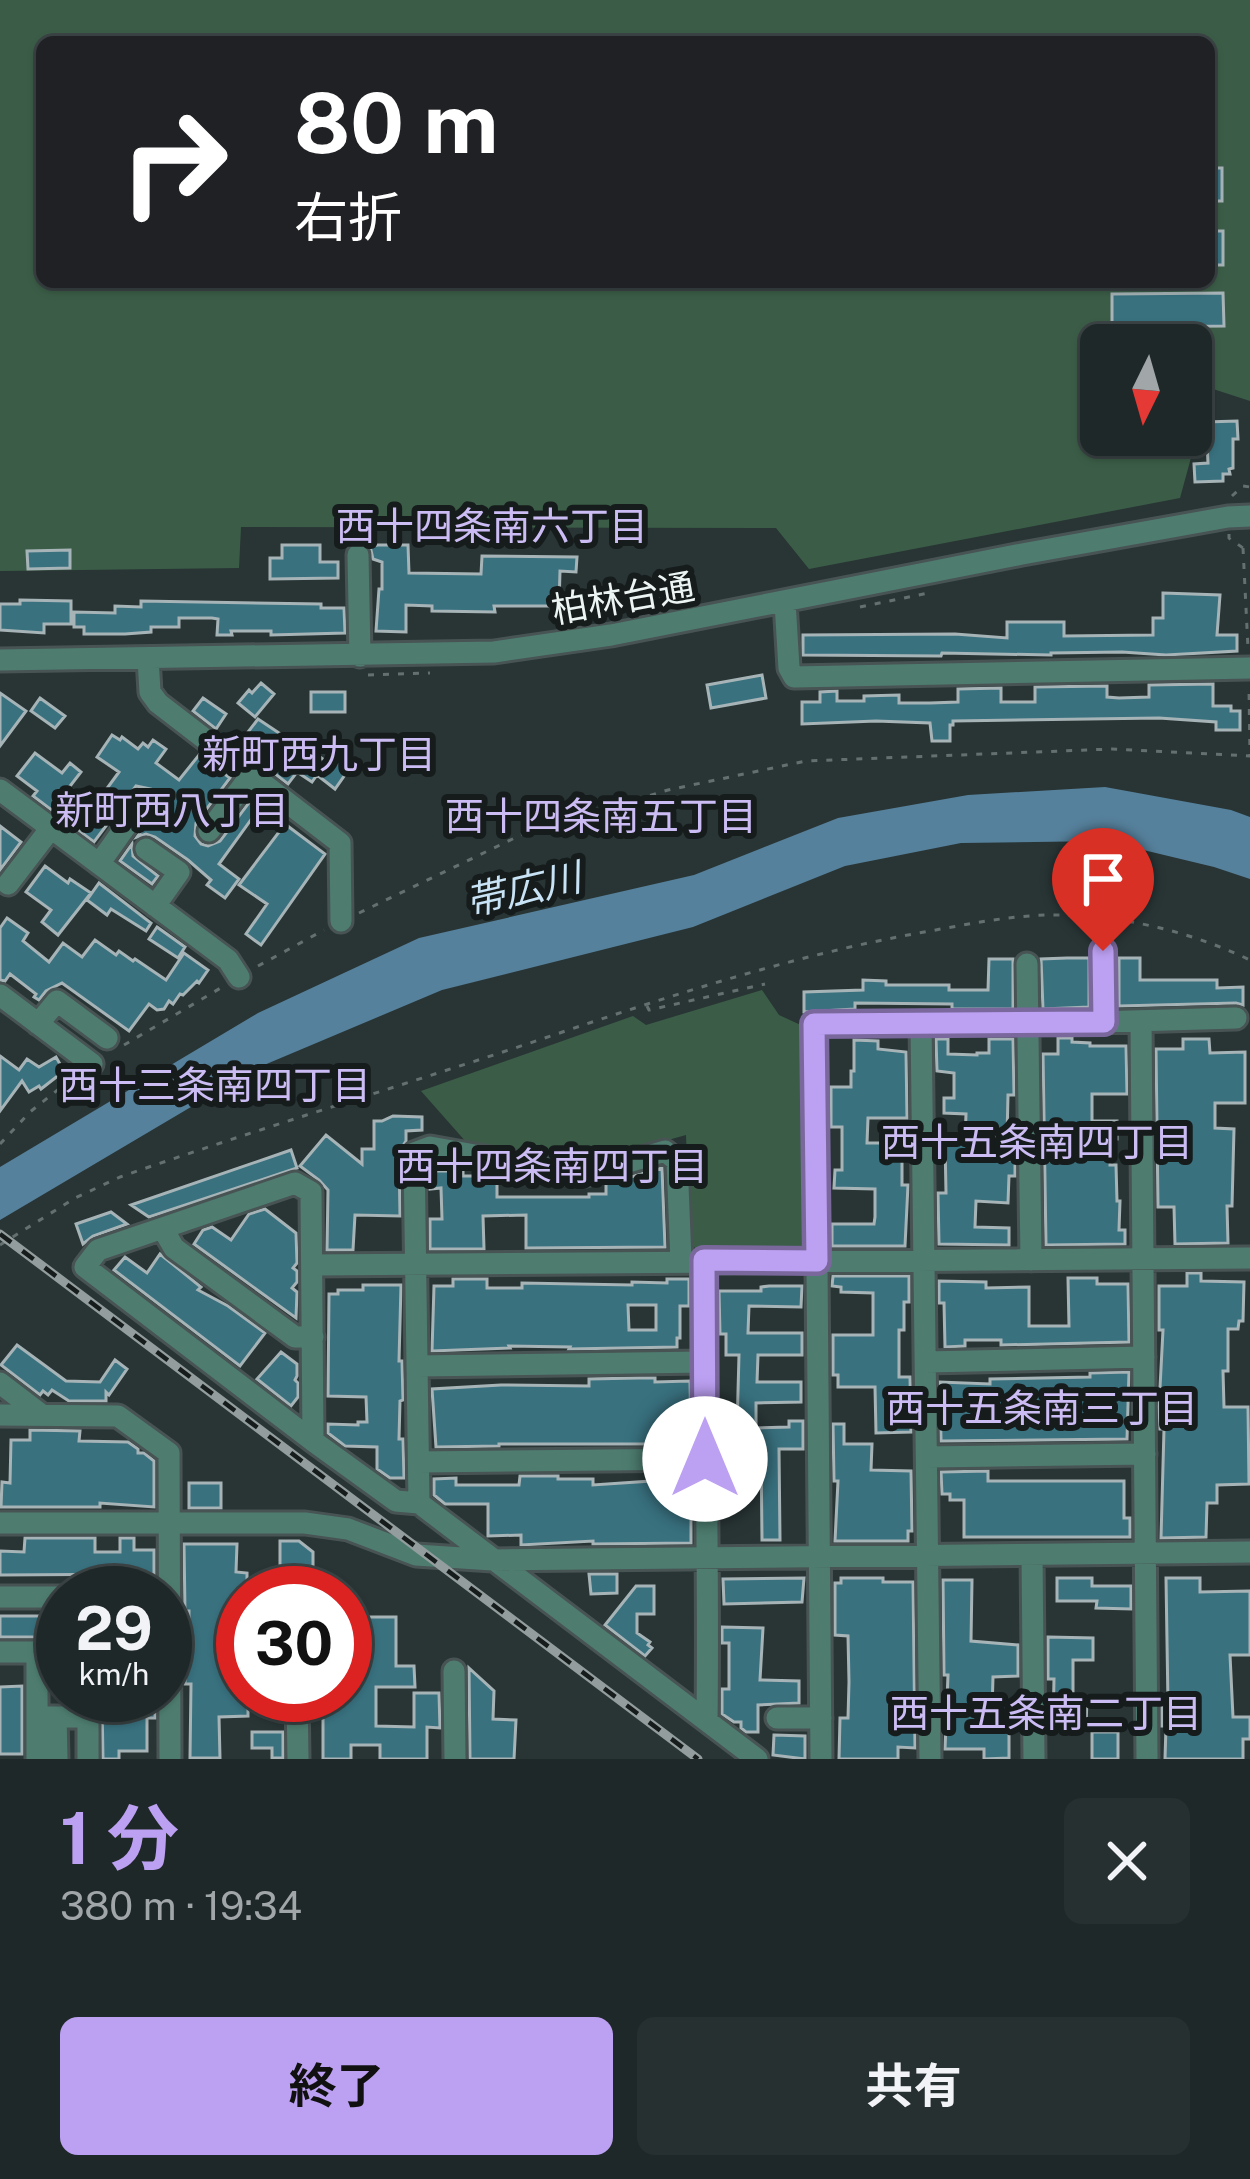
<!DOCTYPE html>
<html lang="ja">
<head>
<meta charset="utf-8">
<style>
  body { margin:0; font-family:"Public Sans","Noto Sans JP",sans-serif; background:#273030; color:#f1f3f6; height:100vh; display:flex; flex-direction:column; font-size:45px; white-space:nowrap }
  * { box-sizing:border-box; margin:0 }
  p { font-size:39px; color:#a1a6a8 }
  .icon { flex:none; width:66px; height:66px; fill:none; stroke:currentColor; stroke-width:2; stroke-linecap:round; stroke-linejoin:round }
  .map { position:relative; height:1759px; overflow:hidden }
  .details { display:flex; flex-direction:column; background:#1f2828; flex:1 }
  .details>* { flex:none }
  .top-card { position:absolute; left:36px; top:36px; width:1179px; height:252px; border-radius:18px; box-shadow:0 3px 9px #0004,0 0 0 3px #3c4445; background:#202124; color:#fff; overflow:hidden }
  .needle { width:78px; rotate:185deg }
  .controls { position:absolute; left:1080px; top:324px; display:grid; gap:24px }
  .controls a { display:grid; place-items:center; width:132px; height:132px; border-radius:18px; background:#1f2828; box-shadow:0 3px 9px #0004,0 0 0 3px #3c4445; font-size:60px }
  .speed { position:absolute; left:36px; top:1566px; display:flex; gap:24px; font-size:60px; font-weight:700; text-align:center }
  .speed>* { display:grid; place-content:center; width:156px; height:156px; border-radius:50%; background:#1f2828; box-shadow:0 3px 9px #0004,0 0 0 3px #3c4445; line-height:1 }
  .speed small { font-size:30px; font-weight:400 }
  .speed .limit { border:18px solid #d22; background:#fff; color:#111 }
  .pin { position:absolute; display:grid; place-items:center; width:102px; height:102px; color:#fff; margin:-123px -51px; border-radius:50% 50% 50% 0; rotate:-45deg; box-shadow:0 0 12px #0007 }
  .pin .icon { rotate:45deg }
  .me { position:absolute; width:132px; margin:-66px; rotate:0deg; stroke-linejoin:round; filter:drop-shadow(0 0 9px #0008) }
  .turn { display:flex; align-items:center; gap:42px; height:252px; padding:0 60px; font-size:54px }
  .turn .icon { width:156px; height:156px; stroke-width:2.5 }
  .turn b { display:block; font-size:84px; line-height:102px }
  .round { display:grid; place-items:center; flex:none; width:126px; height:126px; border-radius:18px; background:#273030 }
  .summary { display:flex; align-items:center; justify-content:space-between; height:204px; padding:0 60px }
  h1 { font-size:72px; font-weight:700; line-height:90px; color:#bca0f2 }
  .action { display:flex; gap:24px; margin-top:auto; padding:24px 60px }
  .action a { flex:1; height:138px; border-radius:18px; background:#bca0f2; color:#111; font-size:48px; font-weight:700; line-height:138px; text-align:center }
  .action a+a { background:#273030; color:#f1f3f6 }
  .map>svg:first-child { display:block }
  .green { fill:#3b5d47; fill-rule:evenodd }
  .water { fill:#56819c }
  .building { fill:#39717f; stroke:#a7b4b7; stroke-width:3; fill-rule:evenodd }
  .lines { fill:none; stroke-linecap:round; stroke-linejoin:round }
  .minor-casing { stroke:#485454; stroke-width:27 }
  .path { stroke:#646f6f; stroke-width:3; stroke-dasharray:6 9; stroke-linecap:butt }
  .minor { stroke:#4e7d70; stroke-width:21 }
  .rail-casing { stroke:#939d9d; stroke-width:9 }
  .rail { stroke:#161b1b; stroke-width:4.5; stroke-dasharray:14; stroke-linecap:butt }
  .route-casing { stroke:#7a689d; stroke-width:30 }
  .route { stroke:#bca0f2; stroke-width:21 }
  .labels { text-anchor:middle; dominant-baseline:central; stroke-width:12; stroke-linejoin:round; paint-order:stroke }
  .street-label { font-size:36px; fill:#edf4f4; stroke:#161b1b }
  .neighbourhood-label { font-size:39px; fill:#ccbcf4; stroke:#161b1b }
  .water-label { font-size:39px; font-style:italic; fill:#c8e3f5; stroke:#161b1b }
</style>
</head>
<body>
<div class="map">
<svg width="1250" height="1759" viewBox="0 0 1250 1759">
  <rect width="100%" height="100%" fill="#293535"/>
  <!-- green -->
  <path class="green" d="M0,0H1250V401L1210,388L1180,498L809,569L776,528L241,527L239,568L0,571ZM42,42H1209V282H42ZM1101,345H1191V435H1101Z
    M762,990L779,1015L805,1027L810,1250L698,1251L690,1243L686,1135L585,1163L467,1143L421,1091L633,1016L646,1025Z"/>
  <!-- water -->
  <path class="water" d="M1105,787L1231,810L1250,817V879L1214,867L1106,841L961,843L845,866L693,927L442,990L257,1068L0,1220V1167L258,1013L419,938L694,875L838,818L968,795Z"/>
  <!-- building -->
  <path class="building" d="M1209,168H1222V201H1209Z
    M1209,231H1223V265H1209Z
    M1223,293L1224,326L1112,327V294Z
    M1237,421L1238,439H1233V468L1229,469L1230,474H1223V481L1195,482L1194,464L1208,463L1206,422Z
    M282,545H320V562H338V578L270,579V558H282Z
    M378,545H408L409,573L481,574L482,556L577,557L576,572L560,571L559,606H494L495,612L432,611V606L406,605V632L376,631L379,589H382V562L373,559L370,546Z
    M70,550V568L28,569L27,551Z
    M1163,593L1220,595L1217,635H1237V651L1166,655L1122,652L1051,653V655L942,653L941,656L803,655V635L955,634L1007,638V622H1064V636L1153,635V618H1163Z
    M20,600L71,601V624H44V633L0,630V604H20Z
    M141,601L321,604V608H344L345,633L271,635V631H231L232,635H217L218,619L212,618H179V627H151V632L125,634H84V627H74V612L115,613V606L141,607Z
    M762,675L766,698L711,708L707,685Z
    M261,683L274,694L255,717L238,703L249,690L252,693Z
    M1213,684V706H1231V711H1240V730H1216V722L1159,718L953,721V725H950V741H932L930,723L876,721L802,724V702H820V692L837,691V701H864V696L899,695V703H930L958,702V689L1001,688V702H1035V687L1107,686V697L1119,698L1149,697V685Z
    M311,692H345V712H311Z
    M0,693L26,711L0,746Z
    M40,698L65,716L55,728L31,711Z
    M203,698L226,714L216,729L193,711Z
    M258,719L309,753L310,750L327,762L331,756L349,769L335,789L317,775L312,782L297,772L288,784L238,745Z
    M112,735L120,740L122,737L138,749L143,743L148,747L153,740L166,749L156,763L179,780L199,755L230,778L196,823L195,836L201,844L208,846L220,841L254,796L263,803L219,864L239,879L225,898L207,885L211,880L188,860L155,837L146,834L137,837L161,804L151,789L136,786L94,842L33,796L37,791L17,776L35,753L62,773L70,763L81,772L67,790L92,809L119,772L97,757Z
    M285,824L325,854L261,945L246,934L267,904L239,885Z
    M0,826L21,842L0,870Z
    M132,844L133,856L158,876L152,884L120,861Z
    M45,866L68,883L70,879L91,893L58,935L42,922L51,910L26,892Z
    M99,883L151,923L146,931L111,909L107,915L87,900Z
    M7,918L28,933L23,941L49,962L63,943L82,957L95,940L116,955L119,951L133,961L135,959L166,980L184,953L208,970L199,983L197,981L183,995L180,994L173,1004L169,1001L164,1009L157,1010L149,1004L129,1031L62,983L46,991L39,1000L34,997L36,994L10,974L5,981L0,980V928Z
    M157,927L185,947L178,958L149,939Z
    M1067,958H1089V1007L1043,1009L1041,959Z
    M1119,958H1140V980H1217V988L1243,987V1005L1236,1003L1119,1006Z
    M989,959H1013V1009H952V1004L855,1003V1009L804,1012V992L863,990V980L886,981V985H949V990H988Z
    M1058,1038H1072V1042L1090,1043V1046H1126L1127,1094H1092V1121H1117V1139H1110V1165H1116L1117,1201H1120L1119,1230H1125V1244L1046,1245L1043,1054H1058Z
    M936,1039H948V1054L977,1055V1053H989V1039H1013L1014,1095H1008L1007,1137L1008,1160H1015V1176H1009L1008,1203L976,1201L975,1227L1009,1228V1245L939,1244L938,1193H946L945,1141H965L966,1114L944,1113V1098H954V1073L937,1071Z
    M1183,1039H1209L1210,1053L1245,1052V1103H1215V1128L1234,1129L1232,1206H1227L1228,1243L1175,1244L1174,1207H1158L1156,1049H1183Z
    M854,1040L878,1041V1049L906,1052L907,1118H868L867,1143H902V1185H908L905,1246H832V1224H874L875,1217V1189L834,1188L835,1170H842V1127H831V1087H851V1071H854Z
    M0,1056L19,1070L27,1059L39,1067L56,1057L64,1071L41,1089L39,1086L29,1092L22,1081L0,1111Z
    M393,1116L422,1117V1130L406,1131V1141L399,1152L400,1216L355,1215L353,1250H327L328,1190L319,1180L300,1166L326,1135L362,1164V1149H374V1121H382Z
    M291,1150L297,1168L149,1217L131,1205Z
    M662,1168L665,1247L526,1248V1215L483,1216L484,1249H430V1219H442L441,1188L430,1189L429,1171H463V1176H497V1197H589V1194H606V1184Z
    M265,1209L296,1233L297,1263L293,1268L297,1271V1282L292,1288L297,1292L296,1318L194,1244L203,1230L212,1227L231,1240L249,1214Z
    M111,1212L127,1224L93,1236L83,1244L76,1224Z
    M160,1254L201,1287L198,1290L228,1306L265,1333L240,1366L114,1270L125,1257L147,1273Z
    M1187,1273H1201V1281L1244,1282L1243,1321H1239L1238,1329H1228V1371H1223L1224,1407H1248L1249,1484L1217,1485V1503H1207L1206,1537L1161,1538L1164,1429H1160L1159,1407L1163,1330H1159V1286H1187Z
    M833,1276H909V1302H904V1330H899V1377H910L911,1432L876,1433L875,1387H838V1375H833V1335H873V1293L841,1292V1287L832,1286Z
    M1068,1278H1097V1284H1128L1129,1342L1001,1345V1340H965V1346L945,1347L944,1303H939V1281L986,1282V1288L1029,1287V1326H1069Z
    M453,1279H487V1288H522V1283L632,1285V1282L667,1283V1279H689V1306H680V1338H677V1347L569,1349L570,1347L509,1346L510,1348L432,1351L434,1286H453ZM628,1305H656V1330H629Z
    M363,1285H401L399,1361H402L403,1400L400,1401L399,1439H403L404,1478H390L377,1469V1447L345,1446L328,1433V1424L358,1425V1422H367L366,1397L328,1396L329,1294H338V1290H363Z
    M769,1286H802L801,1307L749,1306L748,1333H802V1355H758L757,1382H801V1402L756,1403V1428L789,1427V1421H803V1449H779L780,1540H762L761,1449H721V1428H737L739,1355H726V1334H720L719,1291H761V1287Z
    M17,1345L66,1381L100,1382L115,1360L127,1369L109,1395L106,1392V1401H69L52,1390L48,1395L43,1391L40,1395L1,1365Z
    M281,1352L297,1364V1376L295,1380L298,1383V1397L291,1406L257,1379Z
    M1129,1372L1127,1439L941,1441L940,1382L990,1384V1379L1090,1377V1373Z
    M638,1378H655V1382L690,1381L691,1444H499V1446L436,1447L432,1389L501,1385L589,1386V1379Z
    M833,1424H844V1444H872L871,1470L911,1471L912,1531H908V1541H835L838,1481H834Z
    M30,1430L80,1431L79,1441L128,1442L138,1449V1453H144L154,1461V1507L100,1503V1507H1L2,1482L10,1483L11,1440H30Z
    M988,1471V1481H1124V1518H1130V1537H964V1500H950V1494H942L941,1472Z
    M691,1474V1543L593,1544V1541L521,1545V1535L488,1536V1504H445L434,1495V1479L456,1478V1485H519L520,1476H558V1479H593V1485L651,1481V1475Z
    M189,1483H221V1508H189Z
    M25,1538H95V1552H120V1538H134V1550H154V1574L0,1575V1551L24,1552Z
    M280,1541H299L313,1552V1567H280Z
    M184,1544H237L236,1572L247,1573V1593L239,1595V1633H243V1695H248V1716L219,1717L220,1758H190L191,1684H185L186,1640H189V1611H185Z
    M589,1574H617V1593L591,1594Z
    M804,1578L802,1602L724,1604L723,1579Z
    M841,1578H883V1582H913L915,1748L898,1747V1759H839L840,1718H848L849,1682L848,1636L835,1635V1583H841Z
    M1057,1578H1092V1586H1131V1609L1096,1608L1097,1601H1057Z
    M1166,1578H1200V1592L1250,1591V1655H1230L1233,1717H1250V1739H1243V1759H1165L1166,1726H1162V1704H1168Z
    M943,1580H972L971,1641L1018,1645V1676L993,1677L992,1712H1009V1758L984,1759V1749H945L948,1675H944Z
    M636,1586H654V1614H637V1633L650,1642L648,1645L652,1648L645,1656L605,1625Z
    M0,1616H63V1641H47L37,1637H0Z
    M345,1617H396V1666H414L415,1687H376V1726L414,1727V1693H439L440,1728L427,1727V1759H380V1745H351V1759H323V1697L345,1696Z
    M722,1627L763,1628L760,1680L799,1681V1703L758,1705V1732H746L741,1728V1722H734L722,1714V1689H729V1643H722Z
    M1048,1637L1093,1638V1660H1073V1699H1087L1086,1726L1053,1725L1054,1679H1048Z
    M469,1668L494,1691L493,1719L516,1720L514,1759H470Z
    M22,1686V1754H0V1687Z
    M125,1698H155V1718H147V1751H119V1759H103L102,1702H125Z
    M252,1732H283V1758H272V1748H252Z
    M1092,1732H1118V1759H1092Z
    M774,1735L805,1736V1759L773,1755Z"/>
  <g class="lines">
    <defs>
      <path id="minor" d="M358,555L360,656
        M785,602L789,668L794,677L1250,668
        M148,658L150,692L158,703L340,843L341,921
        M0,660L494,652L611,635L1022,554L1228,517L1250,516
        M0,790L228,960L239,977
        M209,831L251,775
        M146,849L179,872L155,906
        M99,864L143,802
        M8,884L51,828
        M1104,951V1022
        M1027,964L1031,1260
        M0,995L92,1064
        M921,1022L930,1759
        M1141,1022L1147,1759
        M38,1024L57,1001L107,1038
        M163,1229L174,1248L295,1337H313
        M704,1260C705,1414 709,1567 707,1720
        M681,1261L677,1161L665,1151L585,1175L430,1147L414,1153L419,1503L757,1759
        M313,1265L1250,1258
        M926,1362L1144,1357
        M417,1366L705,1362
        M0,1383L42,1415
        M0,1415L118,1416L169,1453L170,1759
        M313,1441L311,1192L295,1183L98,1250L85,1267L313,1441L396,1501L419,1503
        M927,1457L1145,1454
        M419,1462L705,1459
        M0,1523H305L348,1529L416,1555L493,1560L1250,1552
        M1032,1555L1034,1759
        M295,1587L296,1593
        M0,1597H63
        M0,1652H37V1759
        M454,1671L455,1759
        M297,1695L298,1759
        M44,1717H56L57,1759
        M56,1717H88V1759
        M777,1718H821
        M821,1759L815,1024H1027L1236,1018"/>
    </defs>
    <!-- minor casing -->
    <use href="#minor" class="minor-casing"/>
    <!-- path -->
    <path class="path" d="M1232,496L1243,486L1250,487
      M1229,534V538L1243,548H1250
      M1243,548L1248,648
      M860,607L933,592
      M368,675L430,673
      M359,913L527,832L668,790L806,761L1112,749L1250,756L1249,688
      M258,966L324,930
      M647,1006L649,1010L765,984
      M124,1045L224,986
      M0,1144L30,1112L75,1076
      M0,1245L75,1198L120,1177C255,1130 391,1089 527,1044C660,999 791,955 930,931C969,924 1008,916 1047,915C1117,914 1187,930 1250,960"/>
    <!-- minor -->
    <use href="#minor" class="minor"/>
    <defs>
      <path id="rail" d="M0,1234L698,1759"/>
    </defs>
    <!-- rail casing -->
    <use href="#rail" class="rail-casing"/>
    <!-- rail -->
    <use href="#rail" class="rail"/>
  </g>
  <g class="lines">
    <defs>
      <path id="route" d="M705,1459L704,1260L817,1261L814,1024L1104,1022L1103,951"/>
    </defs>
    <!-- route casing -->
    <use href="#route" class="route-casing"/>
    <!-- route -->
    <use href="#route" class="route"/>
  </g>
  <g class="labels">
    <!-- street labels -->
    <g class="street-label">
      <text transform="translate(623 598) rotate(-10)">柏林台通</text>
    </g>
    <!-- neighbourhood labels -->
    <g class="neighbourhood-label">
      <text x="492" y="526">西十四条南六丁目</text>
      <text x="319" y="754">新町西九丁目</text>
      <text x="172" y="810">新町西八丁目</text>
      <text x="601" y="816">西十四条南五丁目</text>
      <text x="215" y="1085">西十三条南四丁目</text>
      <text x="1037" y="1142">西十五条南四丁目</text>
      <text x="552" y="1166">西十四条南四丁目</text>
      <text x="1042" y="1408">西十五条南三丁目</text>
      <text x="1046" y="1713">西十五条南二丁目</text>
    </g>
    <!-- water labels -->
    <g class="water-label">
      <text transform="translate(523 889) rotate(-13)">帯広川</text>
    </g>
  </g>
</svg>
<div class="controls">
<a><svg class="needle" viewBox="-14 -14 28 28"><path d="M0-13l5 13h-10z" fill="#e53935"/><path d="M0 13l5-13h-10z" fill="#a1a6a8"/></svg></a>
</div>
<div class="speed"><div>29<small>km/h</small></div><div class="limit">30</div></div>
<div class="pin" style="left:1103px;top:951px;background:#d93025"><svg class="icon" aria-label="arrive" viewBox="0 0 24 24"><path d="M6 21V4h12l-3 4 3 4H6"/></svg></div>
<svg class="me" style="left:705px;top:1459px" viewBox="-20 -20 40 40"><circle r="19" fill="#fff"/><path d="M0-13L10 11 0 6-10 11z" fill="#bca0f2"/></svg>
<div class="top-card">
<div class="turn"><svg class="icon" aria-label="right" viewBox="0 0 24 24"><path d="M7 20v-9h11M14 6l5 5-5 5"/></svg><div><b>80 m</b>右折</div></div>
</div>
</div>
<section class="details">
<div class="summary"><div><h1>1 分</h1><p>380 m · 19:34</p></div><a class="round"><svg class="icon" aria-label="close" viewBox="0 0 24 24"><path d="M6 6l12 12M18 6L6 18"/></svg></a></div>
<div class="action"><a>終了</a><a>共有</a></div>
</section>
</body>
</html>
